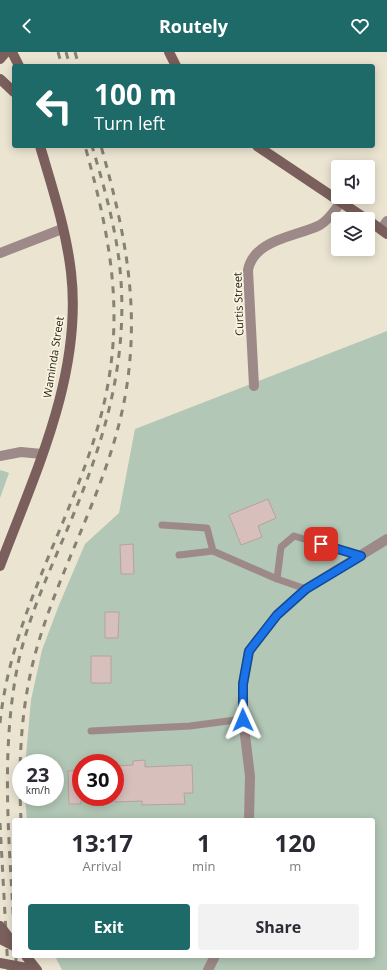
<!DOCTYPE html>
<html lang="en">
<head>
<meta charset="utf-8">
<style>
  body { margin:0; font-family:"Open Sans",sans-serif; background:#f2f2f3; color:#2b2b33; height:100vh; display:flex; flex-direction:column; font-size:15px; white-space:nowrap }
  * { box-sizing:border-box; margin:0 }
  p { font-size:13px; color:#7c7c81 }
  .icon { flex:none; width:22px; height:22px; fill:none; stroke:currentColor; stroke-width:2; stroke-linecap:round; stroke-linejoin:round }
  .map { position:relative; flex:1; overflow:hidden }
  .sheet { position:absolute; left:12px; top:766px; width:363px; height:140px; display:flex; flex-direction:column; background:#fff; border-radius:4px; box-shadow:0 2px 10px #0003 }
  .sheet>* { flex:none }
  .top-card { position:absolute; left:12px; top:12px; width:363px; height:84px; border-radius:4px; box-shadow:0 2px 10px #0003; background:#1e6a68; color:#fff; overflow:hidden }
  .buttons { position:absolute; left:331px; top:108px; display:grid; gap:8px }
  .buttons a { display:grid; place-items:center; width:44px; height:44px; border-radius:4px; background:#fff; box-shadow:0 2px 10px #0003; font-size:20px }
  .speed { position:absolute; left:12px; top:702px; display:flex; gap:8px; font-size:20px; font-weight:700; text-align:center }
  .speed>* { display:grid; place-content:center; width:52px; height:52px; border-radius:50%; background:#fff; box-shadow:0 2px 10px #0003; line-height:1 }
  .speed small { font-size:10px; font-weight:400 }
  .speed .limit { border:6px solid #d22; background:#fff; color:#111 }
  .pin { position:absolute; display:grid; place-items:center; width:34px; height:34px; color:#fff; margin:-17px; border-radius:8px; box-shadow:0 2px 6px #0006 }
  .me { position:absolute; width:44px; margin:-22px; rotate:359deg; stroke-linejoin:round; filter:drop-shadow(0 0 3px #0008) }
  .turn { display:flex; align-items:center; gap:14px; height:84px; padding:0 16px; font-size:18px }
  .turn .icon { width:52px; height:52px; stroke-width:2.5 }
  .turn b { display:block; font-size:28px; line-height:34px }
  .eta { display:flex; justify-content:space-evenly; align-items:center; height:68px; text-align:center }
  .eta b { font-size:24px; font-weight:700; line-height:28px }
  .cta { display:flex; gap:8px; margin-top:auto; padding:8px 16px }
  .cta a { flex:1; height:46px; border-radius:4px; background:#1e6a68; color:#fff; font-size:16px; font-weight:700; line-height:46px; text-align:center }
  .cta a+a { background:#f2f2f3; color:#2b2b33 }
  header { display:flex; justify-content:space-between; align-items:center; height:52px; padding:0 16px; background:#1e6a68; color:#fff; font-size:18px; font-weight:700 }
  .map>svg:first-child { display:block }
  .green { fill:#b2c7b6; fill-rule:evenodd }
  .building { fill:#d7bfbc; stroke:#b8a19e }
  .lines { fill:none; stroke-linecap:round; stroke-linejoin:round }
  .service { stroke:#9d8a88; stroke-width:7 }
  .minor { stroke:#9d8a88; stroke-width:10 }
  .secondary { stroke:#7a5f5c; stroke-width:10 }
  .rail { stroke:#868174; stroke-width:3; stroke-dasharray:7 7; stroke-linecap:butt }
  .secondary-bridge { stroke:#7a5f5c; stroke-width:10 }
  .route-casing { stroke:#114b97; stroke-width:10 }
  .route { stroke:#1a73e8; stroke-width:7 }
  .labels { text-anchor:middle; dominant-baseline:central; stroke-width:3.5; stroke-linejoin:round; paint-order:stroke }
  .street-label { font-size:11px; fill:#211e17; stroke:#f9f2de }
</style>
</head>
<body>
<header><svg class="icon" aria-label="back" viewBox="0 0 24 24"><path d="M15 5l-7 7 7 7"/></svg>Routely<svg class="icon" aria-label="heart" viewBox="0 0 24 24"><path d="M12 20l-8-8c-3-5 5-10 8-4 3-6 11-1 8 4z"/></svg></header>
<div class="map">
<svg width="387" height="918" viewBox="0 0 387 918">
  <rect width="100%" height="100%" fill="#ebe4d1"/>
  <!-- green -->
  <path class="green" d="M387,279V918H62L55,904H373V768H27L25,745H55V711H26V704L31,648L42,598L59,553L85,492L119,461L135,377ZM81,711H115V745H81Z
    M1,418L9,421L0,446V419Z"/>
  <!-- building -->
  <path class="building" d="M268,447L276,466L258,474L262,485L241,493L229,463Z
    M133,492L134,522H121L120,493Z
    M105,560H119L118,586H105Z
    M91,604H111V631H91Z
    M145,708V715L192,713L193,741H184L185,752L142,753V749L115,750V714L133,713V709Z
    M81,718V752H69L68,719Z"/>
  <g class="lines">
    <!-- service -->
    <path class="service" d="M162,473L207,476L213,499
      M179,503L213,499L277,527L306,537
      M277,527L281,495L294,484L361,504
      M91,679L190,674L243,667"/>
    <!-- minor -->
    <path class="minor" d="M381,177L387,169
      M0,201L62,177
      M254,334L248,218C254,187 296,185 320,173C329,168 335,158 341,150
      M0,404L21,400L42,402
      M249,768L250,724L243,667V632L249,599L277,563L306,537L387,487
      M208,918L215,904"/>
    <!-- secondary -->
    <path class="secondary" d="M12,0L19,14
      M169,0L176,14
      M0,7L6,0
      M0,27L14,40
      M257,94L366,167
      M368,168L387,182
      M0,514C35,421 83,322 71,220C66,177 52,135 40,94"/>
    <!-- rail -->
    <path class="rail" d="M58,0L62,14
      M66,0L70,14
      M75,0L79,14
      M0,671C11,563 70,473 99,371C127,271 112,191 85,94
      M21,768C18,708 21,649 38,592C63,508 109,432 125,345C141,255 125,180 101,94
      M0,771L8,918
      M14,876C9,786 0,695 19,607C33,549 61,496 82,441C112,364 129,290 119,208C114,169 103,131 92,94
      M16,904V918
      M30,904L31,918"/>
    <!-- secondary-bridge -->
    <path class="secondary-bridge" d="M0,874L14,892
      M0,887L14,894
      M26,904L37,918
      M0,911L37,918"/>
  </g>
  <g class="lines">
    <defs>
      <path id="route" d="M243,668V632L249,599L277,563L306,537L361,504L321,492"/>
    </defs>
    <!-- route casing -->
    <use href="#route" class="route-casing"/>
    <!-- route -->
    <use href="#route" class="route"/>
  </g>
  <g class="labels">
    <!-- street labels -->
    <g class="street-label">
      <text transform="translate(238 252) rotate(-92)">Curtis Street</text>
      <text transform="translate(53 305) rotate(-81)">Waminda Street</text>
    </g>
  </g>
</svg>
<div class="buttons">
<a><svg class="icon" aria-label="sound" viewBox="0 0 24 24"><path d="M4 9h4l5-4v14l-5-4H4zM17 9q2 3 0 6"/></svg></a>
<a><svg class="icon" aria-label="layers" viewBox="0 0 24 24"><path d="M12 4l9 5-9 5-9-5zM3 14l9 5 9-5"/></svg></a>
</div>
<div class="speed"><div>23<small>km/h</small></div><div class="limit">30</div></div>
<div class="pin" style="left:321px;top:492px;background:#d93025"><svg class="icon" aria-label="arrive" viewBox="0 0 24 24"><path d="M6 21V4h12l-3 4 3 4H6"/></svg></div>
<svg class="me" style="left:243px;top:668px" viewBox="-20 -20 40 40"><path d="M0-17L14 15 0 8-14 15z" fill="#1a73e8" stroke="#fff" stroke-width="4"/></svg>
<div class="top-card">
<div class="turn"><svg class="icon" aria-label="left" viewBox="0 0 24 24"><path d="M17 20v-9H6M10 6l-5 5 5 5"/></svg><div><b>100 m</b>Turn left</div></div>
</div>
<section class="sheet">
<div class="eta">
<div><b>13:17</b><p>Arrival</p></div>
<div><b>1</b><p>min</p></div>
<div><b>120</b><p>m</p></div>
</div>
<div class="cta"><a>Exit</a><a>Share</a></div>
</section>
</div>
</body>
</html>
